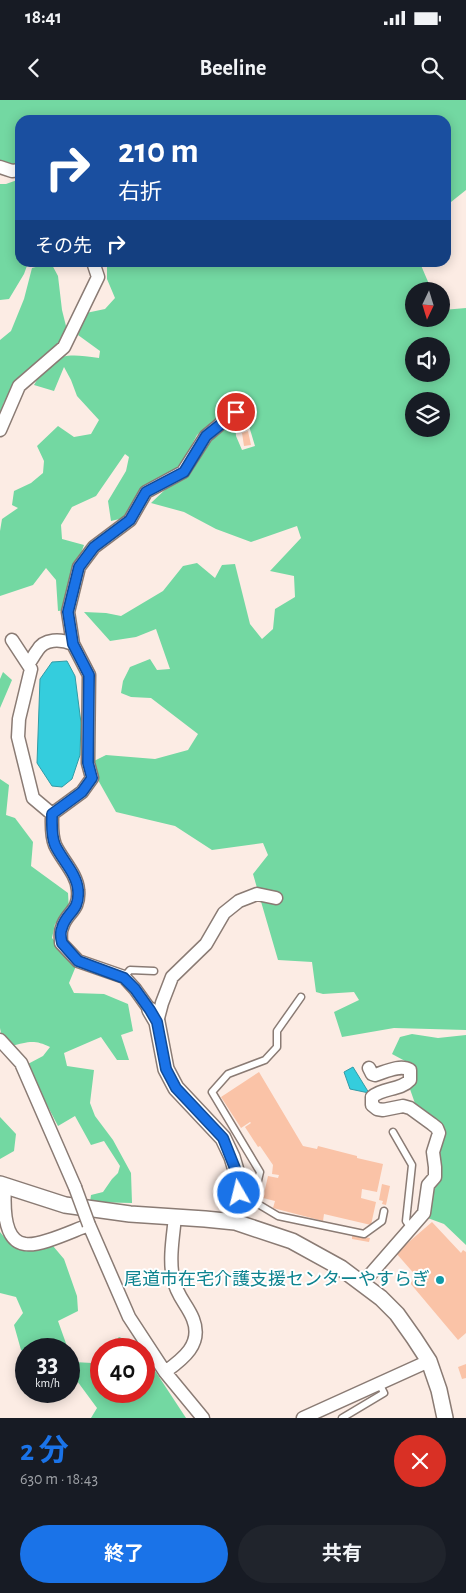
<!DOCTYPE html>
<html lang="ja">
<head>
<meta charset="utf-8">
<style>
  body { margin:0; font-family:"Alegreya Sans","Noto Sans JP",sans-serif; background:#20242c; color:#f1f3f6; height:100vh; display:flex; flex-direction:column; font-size:19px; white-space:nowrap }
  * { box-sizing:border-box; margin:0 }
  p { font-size:16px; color:#9ea1a6 }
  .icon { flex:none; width:28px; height:28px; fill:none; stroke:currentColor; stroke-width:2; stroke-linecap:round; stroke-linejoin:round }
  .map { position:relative; height:1318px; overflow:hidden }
  .drawer { display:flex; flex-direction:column; background:#171b24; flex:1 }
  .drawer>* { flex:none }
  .top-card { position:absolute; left:15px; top:15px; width:436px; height:152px; border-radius:15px; box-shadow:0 2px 12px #0003; background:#1a4fa0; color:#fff; overflow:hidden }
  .needle { width:32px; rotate:184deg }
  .buttons { position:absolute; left:405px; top:182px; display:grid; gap:10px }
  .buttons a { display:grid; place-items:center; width:45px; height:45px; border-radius:50%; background:#171b24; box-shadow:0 2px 12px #0003; font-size:25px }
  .speed { position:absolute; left:15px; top:1238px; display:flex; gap:10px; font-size:25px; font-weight:700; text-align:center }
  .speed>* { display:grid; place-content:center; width:65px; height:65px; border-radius:50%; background:#171b24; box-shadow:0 2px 12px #0003; line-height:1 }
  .speed small { font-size:12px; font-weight:400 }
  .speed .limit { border:8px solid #d22; background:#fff; color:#111 }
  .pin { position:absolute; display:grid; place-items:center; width:42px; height:42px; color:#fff; margin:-21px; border:2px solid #fff; border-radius:50%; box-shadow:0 1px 5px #0007 }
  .me { position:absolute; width:55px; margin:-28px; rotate:352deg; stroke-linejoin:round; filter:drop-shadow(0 0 4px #0008) }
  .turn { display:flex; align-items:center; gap:18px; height:105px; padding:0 20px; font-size:22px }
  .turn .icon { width:65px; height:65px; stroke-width:2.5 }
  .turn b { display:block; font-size:35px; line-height:42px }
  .then { display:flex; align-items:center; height:48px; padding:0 20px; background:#0003; gap:10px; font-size:19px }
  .round { display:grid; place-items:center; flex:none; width:52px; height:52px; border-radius:26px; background:#20242c }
  .summary { display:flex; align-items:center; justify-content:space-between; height:85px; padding:0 20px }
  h1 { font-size:30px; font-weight:700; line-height:38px; color:#1a73e8 }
  .button { display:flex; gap:10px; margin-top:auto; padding:10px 20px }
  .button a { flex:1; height:58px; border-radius:30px; background:#1a73e8; color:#fff; font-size:20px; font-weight:700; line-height:58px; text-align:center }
  .button a+a { background:#20242c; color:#f1f3f6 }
  .status { display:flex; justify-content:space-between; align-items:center; height:35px; padding:0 25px; background:#171b24; direction:ltr }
  .status svg { height:14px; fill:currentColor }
  header { display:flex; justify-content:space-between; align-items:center; height:65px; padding:0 20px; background:#171b24; font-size:22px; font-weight:700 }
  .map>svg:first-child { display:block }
  .forest { fill:#73d8a2; fill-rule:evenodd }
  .water { fill:#34cddd; stroke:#329ca6 }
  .building { fill:#fac3a7 }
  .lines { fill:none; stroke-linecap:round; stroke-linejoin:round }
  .service-casing { stroke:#8a7b74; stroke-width:9 }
  .minor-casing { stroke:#8a7b74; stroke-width:15 }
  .tertiary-casing { stroke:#8a7b74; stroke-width:18 }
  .service { stroke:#fff; stroke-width:6 }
  .minor { stroke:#fff; stroke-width:12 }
  .tertiary { stroke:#fff; stroke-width:15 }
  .minor-bridge-casing { stroke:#8a7b74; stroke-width:15; stroke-linecap:butt }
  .minor-bridge { stroke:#fff; stroke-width:12 }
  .route-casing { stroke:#114b97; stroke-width:12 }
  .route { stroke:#1a73e8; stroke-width:9 }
  .culture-dot { fill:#0f9aa8; stroke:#fff; stroke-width:2 }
  .labels { text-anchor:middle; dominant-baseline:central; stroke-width:4; stroke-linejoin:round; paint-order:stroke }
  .culture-label { font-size:18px; fill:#0d838f; stroke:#fff; text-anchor:end }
</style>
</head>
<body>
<div class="status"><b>18:41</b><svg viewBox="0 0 49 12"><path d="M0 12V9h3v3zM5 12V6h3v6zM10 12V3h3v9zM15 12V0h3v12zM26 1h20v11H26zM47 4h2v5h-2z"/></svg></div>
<header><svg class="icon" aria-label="back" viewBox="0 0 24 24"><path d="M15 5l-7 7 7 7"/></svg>Beeline<svg class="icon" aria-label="search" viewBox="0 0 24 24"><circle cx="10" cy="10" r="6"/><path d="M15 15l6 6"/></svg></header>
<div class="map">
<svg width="466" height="1318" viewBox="0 0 466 1318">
  <rect width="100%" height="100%" fill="#fcece4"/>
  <!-- forest -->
  <path class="forest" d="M0,0H466V90L446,106V20H20V67L0,63Z
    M20,79V162L28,163L24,174L9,199L0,200V84H6Z
    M51,163L58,176L62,210L67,230L63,244L23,273L4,302L0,313V240L11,231L24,199L32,168Z
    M107,163H420L432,191H414V219H441V212L443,210L466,208V930L394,928L342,937L334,912L359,900L354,892L323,894L316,892L312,862L278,860L253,774L268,755L263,743L212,750L175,726L116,712L98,680L94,661L106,655L155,659L188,650L198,634L151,598L131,597L121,593L123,581L130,567L150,559L157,570L170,569L156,529L136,537L110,541L84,512L106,513L121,516L163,491L183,466L197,463L215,478L222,465L235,464L250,524L262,539L273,529L275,509L295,497L294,476L270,471L301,438L297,426L251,442L216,429L184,412L151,403L170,385L206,342L235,317L236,336L242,350L255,346L249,326L248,304L230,308L197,335L179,369L128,417L111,421L108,401L126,371L129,357L125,354L96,396L72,407L61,425L62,439L84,445L77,464L66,510L58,511L56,480L46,468L33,485L0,496V431L2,419L18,408L12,405L14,391L31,383L43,373L44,361L37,346L58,326L74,337L91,334L99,320L77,296L71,280L64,267L54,291L34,285C54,253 63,253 99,258L100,251L78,235L86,213L105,209L115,198L107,179ZM414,246H441V274H414ZM414,301H441V329H414Z
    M3,572L12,580L0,608V579Z
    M0,679L9,685L6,715L15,718L33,742L31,766L68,793L69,810L55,824L52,838L76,866L69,883L74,893L104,894L128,904L133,931L121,935L129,960H117L101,937L64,953L67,966L94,970L90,1003L95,1016L113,1040L131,1073L132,1103L90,1102L91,1095L103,1092L112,1079L118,1073L120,1066L104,1041L91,1045L75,1016L58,1026L26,965L43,956L50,947C34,939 28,942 11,946L1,933L0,928Z
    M412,934L438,938L466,935V1145L444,1124L425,1117L438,1034L418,1012L404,972L405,961L392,954L400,937Z
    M0,1017L16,1034L14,1051L0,1059Z
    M0,1132C17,1154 28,1149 53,1146L64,1159L77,1196L78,1211L58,1221L68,1249H26V1253L21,1250L14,1225L23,1213L16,1197L0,1193Z
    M119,1237L138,1244L141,1249H107Z
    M69,1249L74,1262L92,1263L101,1254V1291H144V1254L186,1318H91L97,1308L69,1270Z"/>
  <!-- water -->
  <path class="water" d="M67,561L75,576L81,623L80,655L72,679L62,687L52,686L37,663L40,579L52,562Z
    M353,967L369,993L350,989L344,972Z"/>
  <!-- building -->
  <path class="building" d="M248,331L251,345L244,346L242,333Z
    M259,972L303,1046L317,1049L318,1046L357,1056V1058L383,1064L377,1092L362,1089L361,1098L376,1102L371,1125L324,1114L323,1121L273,1108L275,1101L263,1098L268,1076L278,1078L279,1075L272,1074L273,1065L260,1046L258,1047L245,1027L251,1023L250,1022L241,1028L221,997Z
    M382,1084L390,1086L386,1105L382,1104L383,1101L379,1100Z
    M432,1122L461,1153L463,1150L466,1152V1233L458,1240L410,1183L417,1177L396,1153Z
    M352,1135L370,1138L369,1142L352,1139Z
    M466,1264V1278L462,1279L458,1267Z"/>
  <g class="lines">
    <defs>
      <path id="service" d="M124,877L130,870L154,871
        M301,897L277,931V947L265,960L228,974L212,992L260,1072L253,1101L278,1116L364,1134L382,1121L384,1111
        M393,1032L412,1065L406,1121L411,1128
        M342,1318L384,1293L380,1285"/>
      <path id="minor" d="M0,67L12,71L20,70
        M0,330L19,286L64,247L98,177L93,162
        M12,540L31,569L19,619L18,637L33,698L52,714C52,725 51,735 55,745C62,760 77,774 78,790C80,812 66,812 62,828C60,832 61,838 61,843L78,861L124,877L135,889L150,910
        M73,544L68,512L79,467L94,447L130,420L146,392L183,372L206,336L236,311
        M28,564C32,560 33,556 37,551C44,538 61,539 73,544L89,575L88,663L92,678L82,692L52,714
        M157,922L162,903L172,877L206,844L224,813L239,801L257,794L276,798
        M0,940L21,963L75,1087
        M5,1086C4,1102 2,1141 25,1144C40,1147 74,1130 89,1125L129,1217L165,1272L203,1318
        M362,1184L424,1113L428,1085L435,1077V1067L433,1052L439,1033L437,1028L432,1024L410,1008L403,1006L383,1010L377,1009L372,1005V997C383,987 400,991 410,980V970C400,964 385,972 375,975L372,974L369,968
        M165,1272C183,1259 203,1244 193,1219C187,1204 177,1197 173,1178C169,1159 173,1137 175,1117
        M303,1318L429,1261"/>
      <path id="tertiary" d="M150,910L157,922L166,969L176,988L223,1038L232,1057L238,1077L239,1093L235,1122
        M0,1084L65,1105L130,1114L205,1119L235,1122L292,1141L341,1168L381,1198L397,1214L414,1238L429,1261L439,1290L445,1318"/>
    </defs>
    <!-- service casing -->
    <use href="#service" class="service-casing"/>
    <!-- minor casing -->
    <use href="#minor" class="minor-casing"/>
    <!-- tertiary casing -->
    <use href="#tertiary" class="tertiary-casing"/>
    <!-- service -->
    <use href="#service" class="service"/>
    <!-- minor -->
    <use href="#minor" class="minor"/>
    <!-- tertiary -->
    <use href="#tertiary" class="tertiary"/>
    <defs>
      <path id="minor-bridge" d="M75,1087L89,1125"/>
    </defs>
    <!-- minor-bridge casing -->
    <use href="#minor-bridge" class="minor-bridge-casing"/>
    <!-- minor-bridge -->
    <use href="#minor-bridge" class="minor-bridge"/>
  </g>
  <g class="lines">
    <defs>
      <path id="route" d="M236,312L206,336L184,372L146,392L130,420L94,447L79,467L68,512L73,544L89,575L88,663L92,678L82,692L52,714C52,725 51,735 55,745C62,760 77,774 78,790C80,812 66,812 62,828C60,832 61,839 62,843L78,861L124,878L135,889L150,910L157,922L166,969L176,988L223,1038L238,1076L239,1093"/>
    </defs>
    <!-- route casing -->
    <use href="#route" class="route-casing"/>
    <!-- route -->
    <use href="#route" class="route"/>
  </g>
  <!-- markers -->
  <circle class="culture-dot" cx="440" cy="1180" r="5"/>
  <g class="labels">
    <!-- culture labels -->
    <g class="culture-label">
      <text x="430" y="1180">尾道市在宅介護支援センターやすらぎ</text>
    </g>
  </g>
</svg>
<div class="buttons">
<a><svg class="needle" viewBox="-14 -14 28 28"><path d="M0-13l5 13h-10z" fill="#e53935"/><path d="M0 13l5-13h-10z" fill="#9ea1a6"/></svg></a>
<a><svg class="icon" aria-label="sound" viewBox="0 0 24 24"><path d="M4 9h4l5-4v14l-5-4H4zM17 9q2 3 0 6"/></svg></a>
<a><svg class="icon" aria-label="layers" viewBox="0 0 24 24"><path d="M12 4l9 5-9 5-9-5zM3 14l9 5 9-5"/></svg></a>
</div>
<div class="speed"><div>33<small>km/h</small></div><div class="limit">40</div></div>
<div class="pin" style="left:236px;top:312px;background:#d93025"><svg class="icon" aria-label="arrive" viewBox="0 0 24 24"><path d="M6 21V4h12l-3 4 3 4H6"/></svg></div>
<svg class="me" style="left:239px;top:1093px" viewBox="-20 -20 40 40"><circle r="17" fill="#1a73e8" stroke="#fff" stroke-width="3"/><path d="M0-11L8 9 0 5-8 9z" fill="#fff"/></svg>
<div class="top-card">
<div class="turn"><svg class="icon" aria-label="right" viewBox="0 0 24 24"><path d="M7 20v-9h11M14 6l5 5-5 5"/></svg><div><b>210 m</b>右折</div></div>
<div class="then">その先<svg class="icon" aria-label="right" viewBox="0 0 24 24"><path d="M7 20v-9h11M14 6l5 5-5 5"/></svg></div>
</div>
</div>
<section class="drawer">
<div class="summary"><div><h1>2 分</h1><p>630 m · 18:43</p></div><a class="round" style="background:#d93025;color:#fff"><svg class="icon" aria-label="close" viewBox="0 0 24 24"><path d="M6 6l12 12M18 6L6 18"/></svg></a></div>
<div class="button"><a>終了</a><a>共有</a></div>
</section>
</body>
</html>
